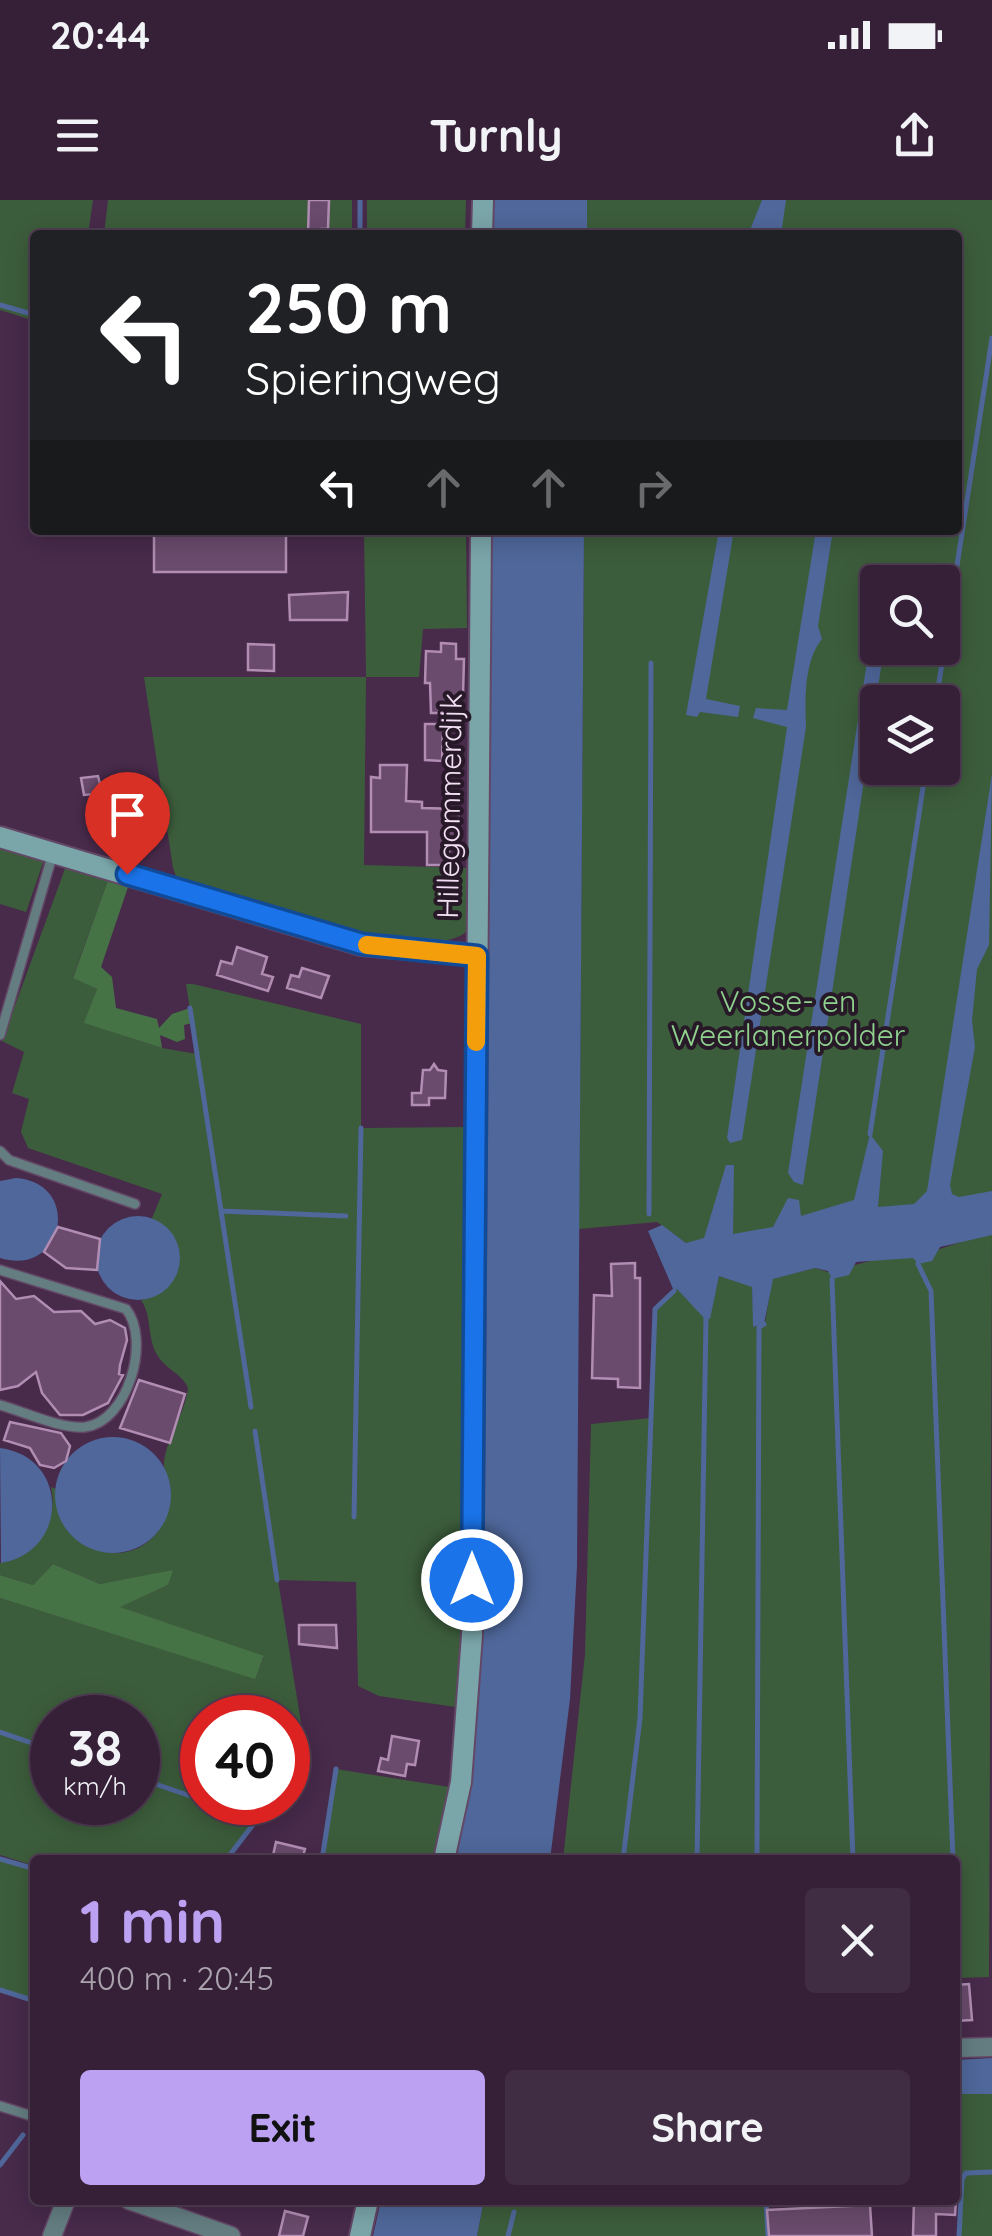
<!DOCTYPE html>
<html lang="en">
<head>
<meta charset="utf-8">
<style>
  body { margin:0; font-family:Quicksand,sans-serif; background:#412d43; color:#f1f3f6; height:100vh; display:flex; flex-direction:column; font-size:38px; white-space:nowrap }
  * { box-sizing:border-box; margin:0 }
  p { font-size:32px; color:#aaa3ae }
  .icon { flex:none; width:55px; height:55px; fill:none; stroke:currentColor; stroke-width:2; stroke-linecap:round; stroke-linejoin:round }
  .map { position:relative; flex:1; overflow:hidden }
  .details { position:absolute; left:30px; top:1655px; width:930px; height:350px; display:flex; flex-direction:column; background:#362038; border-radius:10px; box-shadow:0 5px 25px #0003,0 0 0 2px #503e53 }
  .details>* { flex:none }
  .hud { position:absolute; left:30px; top:30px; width:932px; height:305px; border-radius:10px; box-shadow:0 5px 25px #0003,0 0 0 2px #503e53; background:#202124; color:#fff; overflow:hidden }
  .controls { position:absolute; left:860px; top:365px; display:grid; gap:20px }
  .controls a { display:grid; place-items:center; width:100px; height:100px; border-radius:10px; background:#362038; box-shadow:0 5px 25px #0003,0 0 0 2px #503e53; font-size:50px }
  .speed { position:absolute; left:30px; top:1495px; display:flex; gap:20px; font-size:50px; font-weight:700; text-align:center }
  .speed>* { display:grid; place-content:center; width:130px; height:130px; border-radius:50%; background:#362038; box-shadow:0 5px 25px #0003,0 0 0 2px #503e53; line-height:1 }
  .speed small { font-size:25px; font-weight:400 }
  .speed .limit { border:15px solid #d22; background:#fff; color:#111 }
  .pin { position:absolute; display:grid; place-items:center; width:85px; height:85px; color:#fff; margin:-102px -42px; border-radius:50% 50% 50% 0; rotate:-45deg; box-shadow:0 0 10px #0007 }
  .pin .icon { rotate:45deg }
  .me { position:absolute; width:110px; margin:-55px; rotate:0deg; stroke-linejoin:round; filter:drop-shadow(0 0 8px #0008) }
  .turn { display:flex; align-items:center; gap:35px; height:210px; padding:0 50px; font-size:45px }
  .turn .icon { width:130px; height:130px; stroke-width:2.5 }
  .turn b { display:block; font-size:70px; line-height:85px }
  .lanes { display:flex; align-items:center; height:95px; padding:0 50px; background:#0003; justify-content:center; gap:50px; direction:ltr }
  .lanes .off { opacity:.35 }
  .round { display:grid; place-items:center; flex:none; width:105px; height:105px; border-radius:10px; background:#412d43 }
  .summary { display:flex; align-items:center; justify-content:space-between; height:170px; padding:0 50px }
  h1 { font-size:60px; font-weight:800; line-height:75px; color:#bca0f2 }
  .button { display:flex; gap:20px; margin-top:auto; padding:20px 50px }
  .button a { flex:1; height:115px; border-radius:10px; background:#bca0f2; color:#111; font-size:40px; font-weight:800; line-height:115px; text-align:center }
  .button a+a { background:#412d43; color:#f1f3f6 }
  .status { display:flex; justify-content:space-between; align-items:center; height:70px; padding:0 50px; background:#362038; direction:ltr }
  .status svg { height:28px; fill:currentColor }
  header { display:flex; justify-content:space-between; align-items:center; height:130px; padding:0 50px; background:#362038; font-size:45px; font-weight:800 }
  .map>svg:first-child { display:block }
  .green { fill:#3c5d3b; fill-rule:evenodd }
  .forest { fill:#467346 }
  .water { fill:#4f679a }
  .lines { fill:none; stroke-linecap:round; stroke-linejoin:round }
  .stream { stroke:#4f679a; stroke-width:5 }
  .building { fill:#6a4a6d; stroke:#b18db4; stroke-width:2.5 }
  .lane-casing { stroke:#634766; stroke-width:12 }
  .street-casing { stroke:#634766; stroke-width:21 }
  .secondary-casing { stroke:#634766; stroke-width:24 }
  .lane { stroke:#637d80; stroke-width:9 }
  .street { stroke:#637d80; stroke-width:18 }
  .secondary { stroke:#7aa5a9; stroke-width:20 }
  .route-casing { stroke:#114b97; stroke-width:25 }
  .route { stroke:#1a73e8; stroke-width:18 }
  .slow { stroke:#f59e0b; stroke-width:18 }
  .labels { text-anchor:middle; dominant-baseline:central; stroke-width:8; stroke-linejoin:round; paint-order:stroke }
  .street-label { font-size:30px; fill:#f1def3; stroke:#271928 }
  .park-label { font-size:30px; fill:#8fd28e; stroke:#271928 }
</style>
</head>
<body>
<div class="status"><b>20:44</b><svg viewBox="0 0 49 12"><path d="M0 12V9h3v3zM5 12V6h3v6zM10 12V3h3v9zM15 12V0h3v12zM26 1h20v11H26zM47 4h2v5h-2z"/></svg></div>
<header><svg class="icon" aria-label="menu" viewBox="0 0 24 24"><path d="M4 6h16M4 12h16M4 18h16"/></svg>Turnly<svg class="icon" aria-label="share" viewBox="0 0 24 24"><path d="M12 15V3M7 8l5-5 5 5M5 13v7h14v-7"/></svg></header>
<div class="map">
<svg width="992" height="2036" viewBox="0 0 992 2036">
  <rect width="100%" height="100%" fill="#482a4b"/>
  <!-- green -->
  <path class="green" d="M0,0H93L88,35H35V121L0,110Z
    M108,0H352V35H104Z
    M367,0H466L465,35H367Z
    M587,0H992V1018L686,1043L657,1022L579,1029L584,330H958V35H587ZM878,382H942V448H878ZM878,502H942V568H878Z
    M364,330H466L467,428L423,429L419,477H366L364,665L468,668L467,731C429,768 242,700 191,684L177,679L173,668L144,477H366Z
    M0,647L44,660L26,712L0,704Z
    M66,666L108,680L73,777L97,789L85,823L162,848L197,854L186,784H193L361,824V928L466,927L464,1376L462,1458L456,1507L379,1496L358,1486L356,1382L278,1380L306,1554L288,1578V1518H202V1602L269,1603L226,1660H35V1666L0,1655V1398L255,1478L264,1457L119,1407L168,1385L172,1371L100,1384L53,1364L33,1385L0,1375V1363C37,1358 59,1322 51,1287L56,1289C54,1343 123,1379 159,1330C167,1320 172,1298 170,1285C169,1278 163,1270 164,1263C166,1238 185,1214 188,1188C182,1173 164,1169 156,1153C147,1135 152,1116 141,1100L150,1098L179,1068V1049L152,1018L162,994L28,948L21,932L29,899L12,893L24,852L2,841ZM52,1518H138V1602H52Z
    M985,1034L992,1035L989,1777L955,1778V1660H563L585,1454L591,1224L651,1218L655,1109L676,1088L709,1119L719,1076L752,1086L754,1127L765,1123L772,1079L815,1068L828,1072L882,1058H913Z
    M336,1569L449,1587L434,1660H322Z
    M0,1659L35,1669V1800L0,1789Z
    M955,1894H992V2036H959L962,1980L955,1981Z
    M484,2000H766L768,2036H477Z"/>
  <!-- forest -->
  <path class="forest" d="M108,680L128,687L101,767L112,777L116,808L157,819L159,828L172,814L190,808L192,823L184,825L185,839L177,842L160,835L162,848L84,823L97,789L73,778Z
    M53,1364L100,1384L173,1370L168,1385L120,1407L264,1456L255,1479L0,1398V1375L33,1385Z"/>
  <!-- water -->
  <path class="water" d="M492,0H587V35H491Z
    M762,0H786L781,35H748Z
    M490,330H584L577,1366L570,1499L550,1660H454L476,1531L483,1407Z
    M719,330H734L706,499L740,506L738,517L700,512L697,517L686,515Z
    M816,330H833L818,426L822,439C804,461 805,499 806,527L742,940L730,943L727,938L787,527L753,518L756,508L787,510Z
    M877,397L878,448H884L803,985L794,982L788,973Z
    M992,574L989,745L977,769L972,821L975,847L950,985L952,994L959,997L992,991V1035L940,1047L932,1061L918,1064L913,1058L856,1062L849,1075L832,1079L828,1071L815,1068L773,1079L764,1124L753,1127L752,1087L719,1076L710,1119L704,1118L677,1089L674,1091L648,1031L662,1025L686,1043L704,1038L726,965H734L733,1034L773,1027L788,998L799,1000L801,1016L854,1000L870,934L883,951L878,1007L914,1004L927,991Z
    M16,978C83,983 64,1078 0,1058V981Z
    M96 1058a42 42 0 1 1 84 0a42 42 0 1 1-84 0Z
    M55 1295a58 58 0 1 1 116 0a58 58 0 1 1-116 0Z
    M0,1248C70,1257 69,1352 1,1363Z
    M992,1858V1894H955V1860Z
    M381,2000H484L477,2036H373Z"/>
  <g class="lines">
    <!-- stream -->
    <path class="stream" d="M360,35V0
      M0,105L35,115
      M936,502L992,138
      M190,808L251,1207
      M870,934L926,568
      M221,1011L346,1016
      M649,1014L651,463
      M918,1064L931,1091L953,1660
      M832,1079L853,1660
      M255,1231L277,1380
      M354,1317L361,928
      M0,1532L52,1550
      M138,1578L202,1600
      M288,1581L302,1563L301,1554
      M211,1602L258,1618L270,1602
      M0,1659L35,1669
      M226,1660L258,1618
      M322,1660L336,1569
      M623,1660L640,1518L655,1109L674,1091
      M697,1660L706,1118
      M757,1660L759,1127L764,1124
      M955,1722L958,1755
      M0,1790L35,1801
      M0,1965L23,1935
      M766,2000L768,2036
      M508,2036L514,2012
      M959,2036L962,1979L966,1973L992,1972"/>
  </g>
  <!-- building -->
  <path class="building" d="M309,0H329L328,29H321V35H308Z
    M154,330H286V372H154Z
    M348,392L347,420H290L289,395Z
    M441,443L456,444V459H464L463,496H457V503H444V513H431L430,483H425L426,451L441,452Z
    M248,444L274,445V471L248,470Z
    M425,524H443L442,561L425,560Z
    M380,565H407L406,601L422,602V608L459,609L457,641H449V665H427V632H371V577L380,578Z
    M98,576L100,584L113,582L117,609L98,612L95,594L84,595L81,578Z
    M237,747L267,757L262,774L273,777L268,791L217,775L221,761L232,764Z
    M302,768L329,776L321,798L287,788L291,775L299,777Z
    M434,864L438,870L446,871L445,898H429V905H412V893H421L423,870H430Z
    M58,1027L100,1039L97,1070L66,1068L44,1052Z
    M635,1063V1078H640V1188L618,1187V1179L592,1178L594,1095L612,1096L611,1064Z
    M0,1081L16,1099L34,1096L54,1112L81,1111L95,1124L110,1120L125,1128L127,1140L120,1165L119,1174L123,1175L108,1203L83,1215H60L42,1193L36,1172L18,1186L0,1190Z
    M139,1180L185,1194L170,1243L120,1228Z
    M10,1222L61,1233L70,1246L66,1261L54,1268L40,1265L30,1248L4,1240Z
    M299,1425H336L337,1448L299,1444Z
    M392,1536L419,1541L415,1565L407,1564L405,1576L378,1571L381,1558L388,1560Z
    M276,1642L305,1649L302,1660H272Z
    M969,1784L972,1820L955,1821V1785Z
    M914,2000H956L955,2015L936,2014V2036H913Z
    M870,2005L872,2036H769L767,2010Z
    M285,2011L308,2017L303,2036H279Z"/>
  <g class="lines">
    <defs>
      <path id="lane" d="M0,835L53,653
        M0,951L9,960L135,1004
        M0,1070L126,1109C151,1140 128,1222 85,1227C60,1229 25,1212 0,1205
        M0,1906L35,1917"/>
      <path id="street" d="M955,1848L992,1847
        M129,2000L231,2036
        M52,2036L66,2000"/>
      <path id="secondary" d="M482,35L483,0
        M0,637L361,745L477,755
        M444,1660L461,1582L472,1435L481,330
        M360,2036L368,2000"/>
    </defs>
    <!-- lane casing -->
    <use href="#lane" class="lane-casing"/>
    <!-- street casing -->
    <use href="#street" class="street-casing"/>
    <!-- secondary casing -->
    <use href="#secondary" class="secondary-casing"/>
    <!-- lane -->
    <use href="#lane" class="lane"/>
    <!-- street -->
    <use href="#street" class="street"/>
    <!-- secondary -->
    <use href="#secondary" class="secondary"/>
  </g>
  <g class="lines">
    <defs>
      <path id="route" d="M127,674L362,744L477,756L472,1380"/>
    </defs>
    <!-- route casing -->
    <use href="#route" class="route-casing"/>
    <!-- route -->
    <use href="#route" class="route"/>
    <!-- slow -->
    <path class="slow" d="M367,745L477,756L476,842"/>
  </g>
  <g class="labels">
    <!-- street labels -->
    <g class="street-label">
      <text transform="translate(449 606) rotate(-89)">Hillegommerdijk</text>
    </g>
    <!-- park labels -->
    <g class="park-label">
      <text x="788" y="801">Vosse- en<tspan x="788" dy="34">Weerlanerpolder</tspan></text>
    </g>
  </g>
</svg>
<div class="controls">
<a><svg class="icon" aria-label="search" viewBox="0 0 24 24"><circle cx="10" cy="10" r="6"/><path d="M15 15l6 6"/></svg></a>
<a><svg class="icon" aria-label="layers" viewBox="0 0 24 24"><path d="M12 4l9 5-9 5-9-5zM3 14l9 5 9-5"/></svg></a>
</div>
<div class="speed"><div>38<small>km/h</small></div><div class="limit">40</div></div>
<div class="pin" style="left:127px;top:674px;background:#d93025"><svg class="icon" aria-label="arrive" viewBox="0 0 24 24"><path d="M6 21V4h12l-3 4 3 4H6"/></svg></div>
<svg class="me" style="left:472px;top:1380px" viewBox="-20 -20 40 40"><circle r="17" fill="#1a73e8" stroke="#fff" stroke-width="3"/><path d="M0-11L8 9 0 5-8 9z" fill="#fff"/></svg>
<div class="hud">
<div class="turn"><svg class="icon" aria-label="left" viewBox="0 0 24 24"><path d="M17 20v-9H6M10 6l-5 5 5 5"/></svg><div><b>250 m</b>Spieringweg</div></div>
<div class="lanes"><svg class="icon" aria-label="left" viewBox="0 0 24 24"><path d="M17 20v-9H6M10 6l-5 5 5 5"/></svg><svg class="icon off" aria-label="ahead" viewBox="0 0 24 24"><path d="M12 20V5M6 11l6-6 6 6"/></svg><svg class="icon off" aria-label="ahead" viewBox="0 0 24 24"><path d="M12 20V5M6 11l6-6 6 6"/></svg><svg class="icon off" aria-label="right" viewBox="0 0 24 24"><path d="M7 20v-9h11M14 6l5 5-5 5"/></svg></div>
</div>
<section class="details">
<div class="summary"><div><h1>1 min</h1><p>400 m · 20:45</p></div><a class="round"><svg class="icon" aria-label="close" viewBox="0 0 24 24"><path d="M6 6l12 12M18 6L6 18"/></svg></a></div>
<div class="button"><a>Exit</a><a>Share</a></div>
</section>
</div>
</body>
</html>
